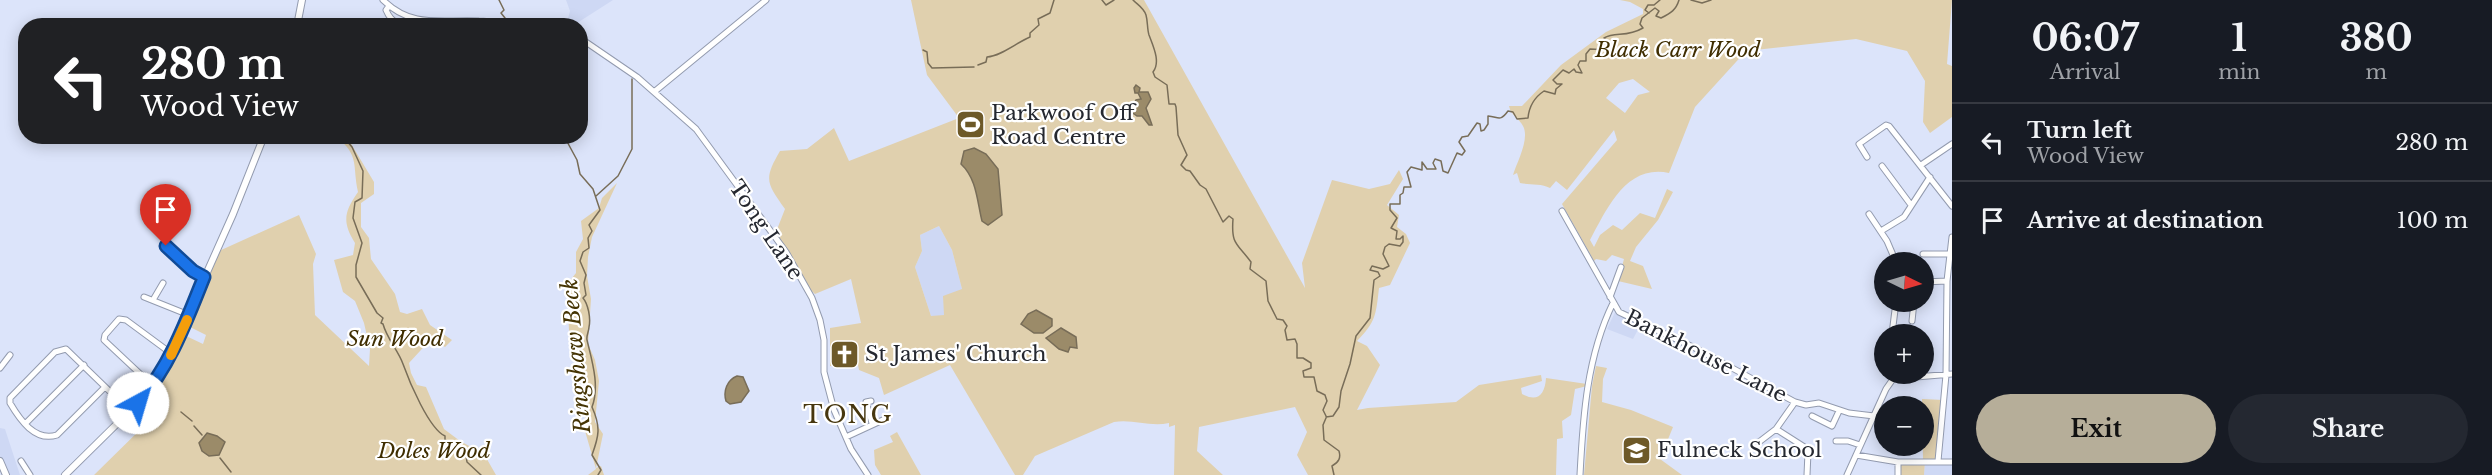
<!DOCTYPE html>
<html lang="en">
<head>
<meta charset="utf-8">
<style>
  body { margin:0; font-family:"Libre Baskerville",serif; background:#242831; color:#f1f3f6; height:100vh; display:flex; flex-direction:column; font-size:22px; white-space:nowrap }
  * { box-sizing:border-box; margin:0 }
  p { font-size:20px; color:#9ea1a6 }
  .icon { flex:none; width:33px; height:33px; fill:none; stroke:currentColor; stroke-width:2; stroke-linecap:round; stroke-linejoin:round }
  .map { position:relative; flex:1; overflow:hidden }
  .side { display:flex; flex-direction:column; background:#171b24; width:540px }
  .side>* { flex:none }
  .hud { position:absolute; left:18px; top:18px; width:570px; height:126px; border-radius:24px; box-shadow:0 3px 15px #0003; background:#202124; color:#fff; overflow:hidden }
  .needle { width:39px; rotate:95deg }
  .controls { position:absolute; left:1874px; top:252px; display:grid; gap:12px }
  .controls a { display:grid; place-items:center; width:60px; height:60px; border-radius:50%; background:#171b24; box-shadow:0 3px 15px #0003; font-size:30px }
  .pin { position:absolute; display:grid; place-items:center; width:51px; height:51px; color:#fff; margin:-62px -26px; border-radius:50% 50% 50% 0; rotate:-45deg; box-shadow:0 0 6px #0007 }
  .pin .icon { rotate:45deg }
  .me { position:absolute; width:66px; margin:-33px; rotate:39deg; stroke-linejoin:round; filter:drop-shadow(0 0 4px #0008) }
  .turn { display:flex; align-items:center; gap:21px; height:126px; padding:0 24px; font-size:27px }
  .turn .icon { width:78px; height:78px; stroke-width:2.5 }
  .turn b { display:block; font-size:42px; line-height:51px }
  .eta { display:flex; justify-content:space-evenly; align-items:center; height:102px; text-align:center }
  .eta b { font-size:36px; font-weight:800; line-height:42px }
  .cta { display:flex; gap:12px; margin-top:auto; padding:12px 24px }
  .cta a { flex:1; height:69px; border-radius:36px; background:#b6ae99; color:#111; font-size:24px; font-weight:800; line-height:69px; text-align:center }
  .cta a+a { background:#242831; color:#f1f3f6 }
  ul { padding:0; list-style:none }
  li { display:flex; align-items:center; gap:18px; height:78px; padding:0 24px; border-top:2px solid #363941 }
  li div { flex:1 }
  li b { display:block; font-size:22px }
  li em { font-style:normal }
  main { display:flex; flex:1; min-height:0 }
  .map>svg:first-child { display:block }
  .built { fill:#ced8f4 }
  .green { fill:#e0d0ae; fill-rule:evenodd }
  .water { fill:#9b8b69; stroke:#786d58; stroke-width:1.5 }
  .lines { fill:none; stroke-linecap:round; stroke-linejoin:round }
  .stream { stroke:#786d58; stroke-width:1.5 }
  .minor-casing { stroke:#939baf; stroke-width:7 }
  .major-casing { stroke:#939baf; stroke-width:8 }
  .minor { stroke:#fff; stroke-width:5 }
  .major { stroke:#fff; stroke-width:6 }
  .route-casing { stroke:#114b97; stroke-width:15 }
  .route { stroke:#1a73e8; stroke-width:10 }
  .slow { stroke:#f59e0b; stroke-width:10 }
  .labels { text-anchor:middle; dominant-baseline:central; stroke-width:4.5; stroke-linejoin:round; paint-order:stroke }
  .park-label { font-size:21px; font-style:italic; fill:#3f2d00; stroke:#fff }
  .poi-label { font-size:21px; fill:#252830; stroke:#fff; text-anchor:start }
  .street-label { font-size:21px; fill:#252830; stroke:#fff }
  .water-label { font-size:22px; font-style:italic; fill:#453404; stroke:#fff }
  .quarter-label { font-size:24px; letter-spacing:1.5px; fill:#47370f; stroke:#fff }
</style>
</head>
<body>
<main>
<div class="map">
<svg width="1952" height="475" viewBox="0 0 1952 475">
  <rect width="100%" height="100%" fill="#dce4fa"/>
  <!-- built -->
  <path class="built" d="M566,0H613L574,25L566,26L570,11Z
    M939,226L952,250L962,289L969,356L931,316L915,267L922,251L920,235Z
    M1615,312L1641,324L1633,339L1607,329Z
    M0,428L5,429L20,475H8L0,455Z
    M1925,461L1952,462V475H1924Z"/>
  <!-- green -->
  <path class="green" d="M911,0H1144L1305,288L1302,263L1332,180L1369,189L1390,184L1399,170L1403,179L1387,205L1399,215L1397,227L1406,234L1410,243L1390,285L1379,288C1376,314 1376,322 1357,341L1367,346L1380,365L1357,410L1368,408L1456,402L1479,385L1541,375L1542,381L1521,388L1522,394C1538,403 1545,394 1546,378L1587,384V386L1575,389L1571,415L1562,421L1563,438L1557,439L1556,475H1308L1297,455L1307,432L1295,407L1199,427L1197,451L1223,475H1174L1175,425L1169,427V423C1150,427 1133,419 1114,422L1035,456L1023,475H1015L950,365L884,395L879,378L859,370L858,365L830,366V328L861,323L851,279L815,294C802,284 787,249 776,232L785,209C767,183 763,180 780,151L807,149L834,128L849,161L959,118L927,75ZM939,226L952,250L962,289L943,296L944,315L931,316L915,267L922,251L920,235Z
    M1620,0H1952L1947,64L1952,66V117L1930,133L1923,122L1925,81L1907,51L1856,39L1746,51L1695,107L1669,173C1626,164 1607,209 1590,240L1594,247L1600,235L1613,225L1622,230L1640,213L1655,218L1667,189L1673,192L1658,220L1636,247L1630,261L1643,266L1652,289L1618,281L1624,259L1612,255L1606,261L1596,259L1594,261L1562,204L1617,140L1614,130L1567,190L1556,181L1550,188C1541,183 1529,185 1520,183L1517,173L1513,175C1517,162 1530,139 1523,126C1519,118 1511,116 1509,106H1522L1561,65L1606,32L1643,14V9L1630,2ZM1633,79L1650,92L1638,95L1625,113L1606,98L1619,83Z
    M337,137H347L374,182V194L361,203V227L369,238L371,259L395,294L400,312L407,314L422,309L430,325L452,340L445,347L431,339L409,363L411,373L417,385L426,387L444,429L460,441L484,454L496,475H94L152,418L141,407L168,372L184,335L203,344L206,335L188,326L219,251L299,215L316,254L313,264L315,315L369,366L370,349L364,323L355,301L343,292L334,260L353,255L355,243C342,222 344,212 358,192C352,164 360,157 337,137Z
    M617,183L592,237L588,257L587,276L591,299L588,344L595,360L599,381L595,422L603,434L596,468L601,466L604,475H588L596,469L585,431V381L569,330L568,313L573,307L568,283L576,273V252L583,239L581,221L599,208L602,198Z
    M1596,366L1607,368L1603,379L1602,402L1631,410L1673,427L1660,459L1682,475H1584L1592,386Z
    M1922,399L1944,400L1938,461H1925L1924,475H1898V462L1923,461Z
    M897,432L921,475H881L875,465L874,450L893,442L890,436Z"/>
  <!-- water -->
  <path class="water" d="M1136,85L1140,88L1139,92H1148L1151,99L1146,108L1152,125H1149L1142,116H1137L1130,111L1136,100L1141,99L1138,93H1135L1134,88Z
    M974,148L986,154L998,169L1002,215L988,225L982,221C977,201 977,179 961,164L964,151Z
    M1036,310L1052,319V326L1043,333H1034L1021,324L1028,314Z
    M1061,328L1076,337L1077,348L1070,347L1068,352L1059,349L1046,338Z
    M737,376L743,377L749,391L741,402L730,404L726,401C723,391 727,380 737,376Z
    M207,433L217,436L225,442L219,455L209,456L202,451L199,443Z"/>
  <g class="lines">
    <!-- stream -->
    <path class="stream" d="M499,0L504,10L501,13L505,18
      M1102,0L1106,5L1114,0
      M1133,0C1138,5 1144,8 1146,15C1148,22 1147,29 1149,35C1153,46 1161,62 1153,72L1155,77L1167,85L1169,104H1175L1176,107L1178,135L1187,155L1181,165L1186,170L1190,171L1200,185L1206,189L1223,222L1229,216L1233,219C1231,245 1237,243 1251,262L1250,269L1266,281L1268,301L1277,319L1283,320L1287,326L1285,330L1287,340L1295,339L1297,344V358H1303L1311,363V368L1303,371L1304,377H1314L1317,391L1325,395L1327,401L1323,410L1326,416
      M1691,0L1702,3L1711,0
      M1649,13L1645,10L1648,5H1654L1660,0
      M923,50L927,52L928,63L932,68L974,67
      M978,65L986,62L987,57C1001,56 1016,43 1030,37V33L1039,25L1038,19L1050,13L1054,0
      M338,136L346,140L352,147L363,171L362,198L355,202L353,218L362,243L356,265V277L377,313L383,318L381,323L383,324C387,339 398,350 403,364C409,381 429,429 445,436V441L459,454L466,456L467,462L481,475
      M564,136L577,160L580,174L593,189L600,210L589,225L592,231L588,238L589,248L583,252L580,261L586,275L584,283L586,295L583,298C588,304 591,318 589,327C589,331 586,336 587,340C592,361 600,386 592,407C601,427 599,436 592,455L601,470L598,475
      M596,196L618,176L632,149V79
      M181,412L192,421
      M1326,417L1333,416L1339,407L1341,391L1350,364L1356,336L1370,318L1374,280L1380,276L1378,272L1370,270L1372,266L1383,269L1389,266L1383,254L1385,247L1389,244L1400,246L1403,242V236L1400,239H1396L1397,231L1391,228L1397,218L1390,210V204H1400V195L1403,193L1404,187H1411L1407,172L1411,167L1422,170V162L1427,169H1436L1433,163L1435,159L1441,161L1443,171L1448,173L1457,153L1462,155L1465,151L1459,142L1462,137L1468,136L1477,123L1480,124L1481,131L1484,130L1488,124V116C1499,117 1500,122 1508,111L1513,112L1517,119L1528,118C1529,107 1535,97 1544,91L1555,94L1556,89L1562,84H1557L1553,80L1563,70L1569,73L1574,69L1576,72L1582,73L1578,65L1580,61H1586V54L1590,49L1609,50L1611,45L1604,38C1615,31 1626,38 1643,28L1640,24L1642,18L1655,8L1659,11L1656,16L1661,18C1671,13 1676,10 1679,0
      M1326,418L1323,425L1324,440L1339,451C1341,458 1339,462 1332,466L1334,475
      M194,426L202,435
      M220,458L231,472"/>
    <defs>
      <path id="minor" d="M383,0C412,29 442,19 479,21C493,21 507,25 521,26
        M389,6L386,10C392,25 404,28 418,21
        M580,38L637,77L696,129L786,252L812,298L820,320L824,340V372L834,410L851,449L868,475
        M654,92L766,0
        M1867,157L1859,144L1886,125L1889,126L1952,206
        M1921,165L1952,144
        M1882,166L1911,205
        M1562,211L1619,312L1697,349L1795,402L1806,405L1819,403L1849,413L1874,416
        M1869,214L1887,241L1896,262
        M1881,231L1904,217L1930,177
        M166,246L193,271L204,277
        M1923,254H1949
        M1923,282L1947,281
        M144,297L189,315
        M1610,297L1621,267
        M153,300L163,283
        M1912,321L1914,302
        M1892,334L1896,302
        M1923,344L1927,349L1924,376
        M0,368L10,355
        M153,386L104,340L105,335L119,319L126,320L172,354
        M105,387L57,435C35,442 20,420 10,403V398L55,352L66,349L130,411
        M871,401L866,402L872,423
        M1812,416L1832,426L1839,411
        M1873,418L1882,421L1884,418
        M26,423L84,365
        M1776,429L1806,448L1808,452L1807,475
        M846,437L885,419
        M1836,441H1848L1860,445
        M1759,442L1776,429L1795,402
        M1856,455L1898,462H1952
        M21,461L30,475
        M1938,461L1946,375L1947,281L1952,237
        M1580,475C1583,416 1587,356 1613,303
        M1847,475L1886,389L1893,379L1952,374
        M1898,475V462"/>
      <path id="major" d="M297,26L302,0
        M0,461L6,475
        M65,475L138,403L163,371L233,214L264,136"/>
    </defs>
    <!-- minor casing -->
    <use href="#minor" class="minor-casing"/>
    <!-- major casing -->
    <use href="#major" class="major-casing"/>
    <!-- minor -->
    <use href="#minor" class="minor"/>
    <!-- major -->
    <use href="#major" class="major"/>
  </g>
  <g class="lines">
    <defs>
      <path id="route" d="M138,403C170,366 186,322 204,277L193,271L166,246"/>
    </defs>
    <!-- route casing -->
    <use href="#route" class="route-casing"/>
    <!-- route -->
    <use href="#route" class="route"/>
    <!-- slow -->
    <path class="slow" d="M171,355L187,320"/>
  </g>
  <!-- icons -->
  <defs>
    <symbol id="stadium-square" viewBox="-11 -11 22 22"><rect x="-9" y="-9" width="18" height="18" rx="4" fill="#6d5928" stroke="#fff"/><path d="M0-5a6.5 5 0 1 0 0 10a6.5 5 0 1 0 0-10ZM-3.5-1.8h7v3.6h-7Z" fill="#fff"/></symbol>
    <symbol id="church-square" viewBox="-11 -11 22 22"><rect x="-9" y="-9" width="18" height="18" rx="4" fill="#6d5928" stroke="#fff"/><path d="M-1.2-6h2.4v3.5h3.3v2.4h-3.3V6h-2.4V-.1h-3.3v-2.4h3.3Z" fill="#fff"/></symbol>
    <symbol id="school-square" viewBox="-11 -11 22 22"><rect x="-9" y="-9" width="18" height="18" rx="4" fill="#6d5928" stroke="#fff"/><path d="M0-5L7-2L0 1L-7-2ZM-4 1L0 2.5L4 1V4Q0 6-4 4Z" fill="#fff"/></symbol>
  </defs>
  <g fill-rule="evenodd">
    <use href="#stadium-square" x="954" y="108" width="33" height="33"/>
    <use href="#church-square" x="828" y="338" width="33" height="33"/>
    <use href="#school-square" x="1620" y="434" width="33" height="33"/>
  </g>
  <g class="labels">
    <!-- park labels -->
    <g class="park-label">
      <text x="1678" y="50">Black Carr Wood</text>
      <text x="395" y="339">Sun Wood</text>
      <text x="434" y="451">Doles Wood</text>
    </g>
    <!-- poi labels -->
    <g class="poi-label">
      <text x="991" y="113">Parkwoof Off<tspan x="991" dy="24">Road Centre</tspan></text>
      <text x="865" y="354">St James' Church</text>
      <text x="1657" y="450">Fulneck School</text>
    </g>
    <!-- street labels -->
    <g class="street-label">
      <text transform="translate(766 230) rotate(56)">Tong Lane</text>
      <text transform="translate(1706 356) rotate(27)">Bankhouse Lane</text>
    </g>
    <!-- water labels -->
    <g class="water-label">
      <text transform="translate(576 356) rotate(-95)">Ringshaw Beck</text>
    </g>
    <!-- quarter labels -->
    <g class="quarter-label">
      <text x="848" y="414">TONG</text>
    </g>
  </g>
</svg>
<div class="controls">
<a><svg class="needle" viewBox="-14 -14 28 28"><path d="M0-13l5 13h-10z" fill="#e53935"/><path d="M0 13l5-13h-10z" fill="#9ea1a6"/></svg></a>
<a>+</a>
<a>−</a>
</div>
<div class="pin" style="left:166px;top:246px;background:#d93025"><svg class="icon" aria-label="arrive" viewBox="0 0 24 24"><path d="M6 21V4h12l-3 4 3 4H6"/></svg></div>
<svg class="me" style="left:138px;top:403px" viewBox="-20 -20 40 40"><circle r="19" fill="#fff"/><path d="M0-13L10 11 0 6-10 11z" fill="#1a73e8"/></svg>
<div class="hud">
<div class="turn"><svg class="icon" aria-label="left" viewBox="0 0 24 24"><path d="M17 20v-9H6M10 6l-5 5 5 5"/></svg><div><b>280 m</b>Wood View</div></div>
</div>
</div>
<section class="side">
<div class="eta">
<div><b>06:07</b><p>Arrival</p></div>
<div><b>1</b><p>min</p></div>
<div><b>380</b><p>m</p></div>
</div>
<ul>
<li><svg class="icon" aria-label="left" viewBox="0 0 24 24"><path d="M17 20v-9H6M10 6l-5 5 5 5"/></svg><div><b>Turn left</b><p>Wood View</p></div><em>280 m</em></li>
<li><svg class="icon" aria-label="arrive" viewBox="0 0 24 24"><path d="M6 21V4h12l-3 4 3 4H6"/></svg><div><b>Arrive at destination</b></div><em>100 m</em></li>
</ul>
<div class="cta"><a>Exit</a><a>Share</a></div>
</section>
</main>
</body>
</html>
